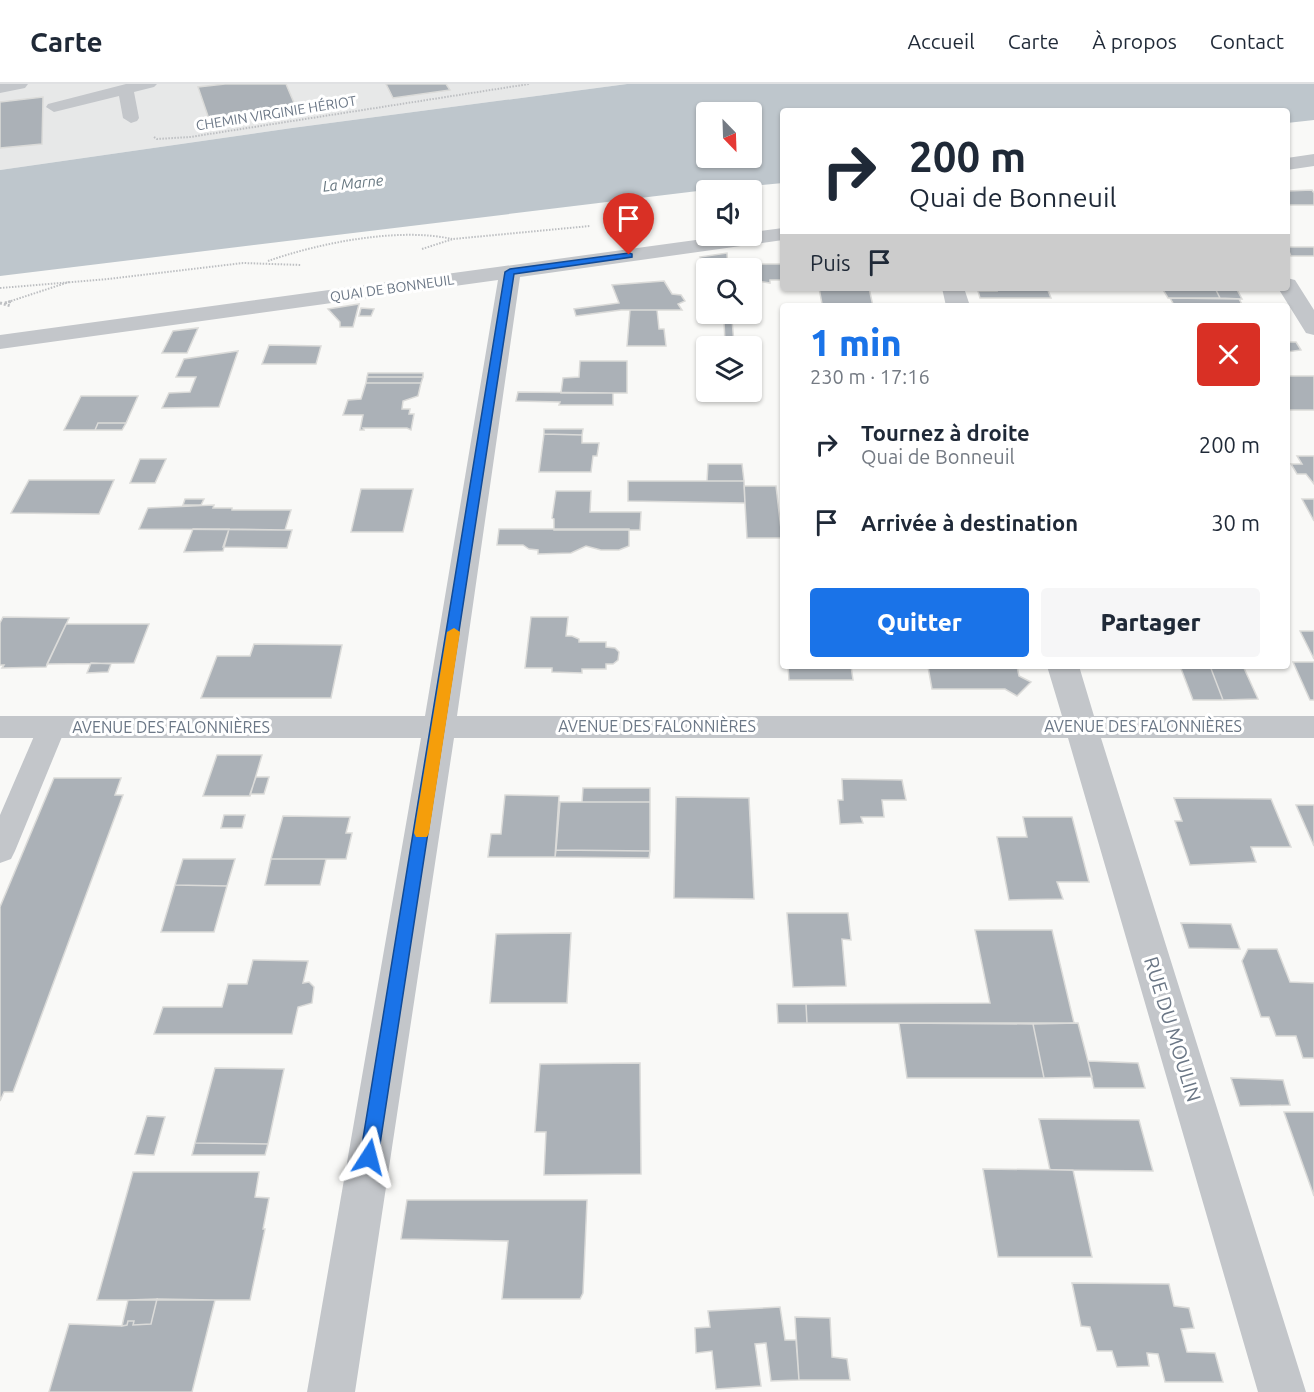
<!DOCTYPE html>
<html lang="fr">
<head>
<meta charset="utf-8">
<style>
  body { margin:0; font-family:Ubuntu,sans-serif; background:#f6f6f7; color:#1f2937; height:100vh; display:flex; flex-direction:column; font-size:22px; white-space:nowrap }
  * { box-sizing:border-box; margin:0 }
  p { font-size:20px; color:#747a83 }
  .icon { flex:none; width:33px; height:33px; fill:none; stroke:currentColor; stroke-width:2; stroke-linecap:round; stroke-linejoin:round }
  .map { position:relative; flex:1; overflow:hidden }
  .details { position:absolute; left:780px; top:219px; width:510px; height:366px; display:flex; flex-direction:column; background:#fff; border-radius:6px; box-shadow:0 2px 4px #0004 }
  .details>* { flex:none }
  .guide { position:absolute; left:780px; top:24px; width:510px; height:183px; border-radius:6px; box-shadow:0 2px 4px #0004; background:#fff; color:#1f2937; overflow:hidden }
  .needle { width:39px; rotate:157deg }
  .fabs { position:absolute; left:696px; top:18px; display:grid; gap:12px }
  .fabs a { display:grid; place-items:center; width:66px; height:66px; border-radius:6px; background:#fff; box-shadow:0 2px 4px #0004; font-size:30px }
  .pin { position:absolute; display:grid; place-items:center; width:51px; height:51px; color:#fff; margin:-62px -26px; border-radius:50% 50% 50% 0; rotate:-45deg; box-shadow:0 0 6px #0007 }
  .pin .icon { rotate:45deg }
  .me { position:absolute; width:66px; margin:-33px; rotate:9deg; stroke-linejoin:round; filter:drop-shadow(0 0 4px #0008) }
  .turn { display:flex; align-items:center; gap:21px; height:126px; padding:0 30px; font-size:27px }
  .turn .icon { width:78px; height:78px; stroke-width:2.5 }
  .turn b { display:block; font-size:42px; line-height:51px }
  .then { display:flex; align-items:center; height:57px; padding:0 30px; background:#0003; gap:12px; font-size:22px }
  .round { display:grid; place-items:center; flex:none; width:63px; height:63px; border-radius:6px; background:#f6f6f7 }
  .headline { display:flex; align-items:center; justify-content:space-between; height:102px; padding:0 30px }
  h1 { font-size:36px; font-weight:800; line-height:45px; color:#1a73e8 }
  .primary-button { display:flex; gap:12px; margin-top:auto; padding:12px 30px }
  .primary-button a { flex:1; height:69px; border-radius:6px; background:#1a73e8; color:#fff; font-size:24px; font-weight:800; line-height:69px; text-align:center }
  .primary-button a+a { background:#f6f6f7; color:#1f2937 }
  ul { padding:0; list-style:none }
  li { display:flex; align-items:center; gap:18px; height:78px; padding:0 30px }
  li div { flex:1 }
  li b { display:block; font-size:22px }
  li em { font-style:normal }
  header { display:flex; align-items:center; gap:36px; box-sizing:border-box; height:84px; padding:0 30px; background:#fff; border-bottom:2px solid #e0e1e3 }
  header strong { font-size:28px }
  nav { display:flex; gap:33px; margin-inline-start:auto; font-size:21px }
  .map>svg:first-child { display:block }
  .built { fill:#e7e8e8 }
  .water { fill:#bec6cc; fill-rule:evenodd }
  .building { fill:#abb1b7; stroke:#dbdbd9; stroke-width:1.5 }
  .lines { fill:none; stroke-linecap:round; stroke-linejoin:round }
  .path-far1 { stroke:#bdbfc2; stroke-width:2; stroke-dasharray:1.5 1.5; stroke-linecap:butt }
  .path { stroke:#bdbfc2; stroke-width:3; stroke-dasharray:2 2; stroke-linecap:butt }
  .lane { fill:#c3c6ca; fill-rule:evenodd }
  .street { fill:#c3c6ca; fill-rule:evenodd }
  .route { fill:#1a73e8; stroke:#114b97; stroke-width:1.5 }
  .slow { fill:#f59e0b }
  .labels { text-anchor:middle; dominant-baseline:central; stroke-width:6; stroke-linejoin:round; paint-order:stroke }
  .far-street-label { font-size:14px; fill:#6b7786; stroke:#fff }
  .far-water-label { font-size:15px; font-style:italic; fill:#677780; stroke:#fff }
  .street-label { font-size:16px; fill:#6b7786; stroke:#fff }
  .near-street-label { font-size:20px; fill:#6b7786; stroke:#fff }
</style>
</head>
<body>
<header>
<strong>Carte</strong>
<nav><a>Accueil</a><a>Carte</a><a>À propos</a><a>Contact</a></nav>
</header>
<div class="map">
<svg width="1314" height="1308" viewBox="0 0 1314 1308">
  <rect width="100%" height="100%" fill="#f9f9f7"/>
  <!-- built -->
  <path class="built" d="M0,0H627L292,44L0,86Z"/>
  <!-- water -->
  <path class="water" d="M627,0H1314V36L1287,39V27H783V99L706,106L0,192V86L292,44ZM706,28H752V74H706Z"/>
  <!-- building -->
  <path class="building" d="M225,0H286L297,26L210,38L198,3Z
    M386,0H446L450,6L393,14Z
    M43,13L42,60L0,64V18Z
    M1312,106L1314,109V121H1287V107Z
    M1287,163H1314V172H1291Z
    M727,169L728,184H707L700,173Z
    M728,180H783V196H770V199L752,196V184H728Z
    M664,197L672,210L681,211L685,217L678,220L682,226H621L576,232L574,225L619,219L612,201Z
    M819,204H869L873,222H827V220H822Z
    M996,204H1047L1051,214H980L978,207H997Z
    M1162,204H1215L1220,214H1168Z
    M1215,204H1236L1242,215L1220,214Z
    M1170,214L1239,215L1243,222L1174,221Z
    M359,220L353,243H340V238L328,225Z
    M872,220H919V222H873Z
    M361,224L374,225L371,232H359Z
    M630,226H657L659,245H664L666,262H627Z
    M697,226H706V230H732V232L698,235Z
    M732,236L734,259H725L724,237Z
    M198,244L187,269H162L173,247Z
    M1287,258H1296L1301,266L1287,268Z
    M269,261L321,262L316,280H262Z
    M238,267L219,323L162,324L169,309L190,308L196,293H176L184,275Z
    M580,277H627V309H561L563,294L579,293Z
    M368,289H423V293H367Z
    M1287,292H1314V326H1287Z
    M367,293H423L421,299H366Z
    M366,299H421L418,312L403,317L402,325H410L409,330H414L411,346L407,344H363L364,346H360L363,331H343L348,316L361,315Z
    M518,308L613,309V321H559L560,318L516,317Z
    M81,312H138L126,339H98L95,346H64Z
    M98,339H126L122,346H95Z
    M544,345H583L582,351L544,350Z
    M544,350L582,351V359H599L597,372H593L591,388H539Z
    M1297,372H1314V400L1306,390H1297L1291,380H1302Z
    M140,375H166L155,399H130Z
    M708,380H742L744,397H707Z
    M29,396H114L99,430L11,429Z
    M628,397H744L745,419L628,417Z
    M744,402H776L782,454H747Z
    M361,405H413L403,448H351Z
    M556,407H591L590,428H641L640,446H554V435L552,434Z
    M185,415H204L201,421H183Z
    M1302,415H1314V437Z
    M214,421L213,424H232V426H291L285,446L139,445L148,424Z
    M193,445H229L223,467L184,468Z
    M229,445L285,446H292L287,464L223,463Z
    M499,445H629V462L619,466H601L586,462L571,469L538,470V466L529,465L523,461H497Z
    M3,533L69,534L46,583L2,584L4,581H0V539Z
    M531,533H568L566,552H572L579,555V558H606V563L615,564L619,568L618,576L613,580H606V585H582V589L552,588V584H525Z
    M66,540H149L134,579L47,580Z
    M1300,547H1314V575Z
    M254,560L342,561L331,614H201L217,572H250Z
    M1293,578H1314V616H1310Z
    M91,579L111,580L108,588L87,589Z
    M788,582H851L853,596H789Z
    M961,582H1017L1019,592L1031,598L1017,612L1005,605H932L928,583Z
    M1180,582H1210L1223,616H1193Z
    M1210,582H1243L1258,615L1223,616Z
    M217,671H262L250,712H203Z
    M256,693H269L264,710H250Z
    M54,694H121L115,711H123L13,1008H4L0,1017V823Z
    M842,695L902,696L906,716H882L884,733H861L863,739L840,740L838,716H843Z
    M583,704H650V718H582Z
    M505,711L559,712L555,773H488L491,750H501Z
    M676,713L749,714L754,815L674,814Z
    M1174,714L1271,715L1291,763H1251L1256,778L1190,781L1175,737H1182Z
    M560,718H650V767L556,766Z
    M1296,721H1314V762Z
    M224,731H245L242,744H221Z
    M283,732L350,733L346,749H352L346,775H271Z
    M1023,733H1072L1089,798H1057L1063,815L1009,816L997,753H1027Z
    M556,766L650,767L649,774L555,773Z
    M183,775H235L227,802L175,801Z
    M271,775H326L320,801H265Z
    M175,801L227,802L214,848H161Z
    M787,829H848L851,856L842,855L846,902L793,903Z
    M1181,839L1231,840L1240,865L1189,864Z
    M975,846H1052L1074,939H807L806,920L990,919Z
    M571,849L567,919H490L496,850Z
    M1248,865H1277L1290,898L1314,899V974H1303L1296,952H1276L1269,933H1261L1242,877Z
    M253,876L308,877L303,899L309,898L314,903L312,919L298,923L292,950H154L163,923H222L228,900H247Z
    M777,920H806L807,939H778Z
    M899,939L1033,940L1044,994H907Z
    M1078,939L1092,993L1044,994L1033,940Z
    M1088,977L1138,979L1145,1004H1094Z
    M640,979L641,1090L544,1091L546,1048H535L540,980Z
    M215,984L284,985L268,1060L195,1059Z
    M1231,994L1283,996L1290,1021L1240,1022Z
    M1284,1028H1314V1112Z
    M147,1032L165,1033L154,1071L135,1070Z
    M1039,1035L1139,1036L1153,1087L1050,1086Z
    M195,1059L268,1060L265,1071H192Z
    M983,1085L1073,1086L1092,1173H998Z
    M133,1088H259L255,1113L269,1114L263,1145H265L250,1216H97Z
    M407,1116H587L583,1209L580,1215H502L508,1157L401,1155Z
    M1072,1199L1169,1200L1174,1222L1189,1224L1194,1244L1181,1245L1187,1268L1215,1269L1223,1298H1165L1158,1270L1147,1269L1149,1282L1117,1283L1112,1267H1097L1090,1243L1081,1242Z
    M157,1215L215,1216L192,1308H49L69,1240L122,1242L127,1241L128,1237H134L133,1241L151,1240Z
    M157,1215L151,1240L133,1241L134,1237H128L127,1241L122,1242L128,1216Z
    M780,1223L785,1256H796L799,1296L771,1297L766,1259L755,1260L761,1302L716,1305L712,1267L696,1269L695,1244L710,1243L708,1227Z
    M795,1233L830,1234L832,1273L847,1275L850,1296H799Z"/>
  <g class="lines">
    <!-- path-far1 -->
    <path class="path-far1" d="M154,53L157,55L190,53L529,0
      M422,165L453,155L590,142
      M268,177C319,159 399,143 452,155
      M0,204L108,195L243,179L301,181
      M8,218L69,198"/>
    <!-- path -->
    <path class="path" d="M0,219L11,222
      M5,219L13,217"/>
    <!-- lane -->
    <path class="lane" d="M126,0H157L154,3L134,8L139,34L137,37L131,39L123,34L119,12L54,28L46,23L48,20Z
      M52,633L62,636L66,643L15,767L11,775L0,779V731L38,643L42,636Z"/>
    <!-- street -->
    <path class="street" d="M0,0H28L25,4L0,9Z
      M1314,70V82L1287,86V74Z
      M783,144V156L520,193L457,632H1062L1047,582H1079L1094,632H1314V654H1101L1306,1308H1258L1068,654H454L355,1308H307L421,654H0V632H425L498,196L0,265V251L725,152H752V148Z
      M1287,194L1295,196L1314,226V251L1306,249L1278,204H1287Z
      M942,204H964L970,222H946Z"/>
  </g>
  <!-- route -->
  <path class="route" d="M629,169L632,170V173L514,190L378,1073L375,1079L369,1081L363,1079L360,1073L505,188L510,185Z"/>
  <!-- slow -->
  <path class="slow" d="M454,544L460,548L429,749L427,753H416L414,749L447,548Z"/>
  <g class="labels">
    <!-- far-street labels -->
    <g class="far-street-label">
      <text transform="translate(276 29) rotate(-9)">CHEMIN VIRGINIE HÉRIOT</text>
      <text transform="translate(392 204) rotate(-8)">QUAI DE BONNEUIL</text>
    </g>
    <!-- far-water labels -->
    <g class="far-water-label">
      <text transform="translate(353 99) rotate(-6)">La Marne</text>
    </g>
    <!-- street labels -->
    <g class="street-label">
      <text x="657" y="642">AVENUE DES FALONNIÈRES</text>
      <text x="1143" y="642">AVENUE DES FALONNIÈRES</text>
      <text x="171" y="643">AVENUE DES FALONNIÈRES</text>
    </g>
    <!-- near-street labels -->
    <g class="near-street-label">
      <text transform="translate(1173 945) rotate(73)">RUE DU MOULIN</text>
    </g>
  </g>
</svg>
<div class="fabs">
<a><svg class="needle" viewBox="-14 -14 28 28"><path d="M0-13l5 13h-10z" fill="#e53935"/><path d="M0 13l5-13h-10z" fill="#747a83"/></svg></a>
<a><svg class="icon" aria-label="sound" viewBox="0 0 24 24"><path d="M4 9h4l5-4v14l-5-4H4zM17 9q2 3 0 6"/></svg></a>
<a><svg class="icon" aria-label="search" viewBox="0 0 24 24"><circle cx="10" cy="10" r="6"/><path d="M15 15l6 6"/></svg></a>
<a><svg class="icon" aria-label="layers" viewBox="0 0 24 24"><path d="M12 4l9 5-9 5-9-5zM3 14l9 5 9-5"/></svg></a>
</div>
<div class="pin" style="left:629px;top:171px;background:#d93025"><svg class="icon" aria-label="arrive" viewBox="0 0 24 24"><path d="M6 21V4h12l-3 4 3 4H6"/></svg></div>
<svg class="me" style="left:369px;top:1073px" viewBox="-20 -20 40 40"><path d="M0-17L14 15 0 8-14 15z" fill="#1a73e8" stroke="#fff" stroke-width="4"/></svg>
<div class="guide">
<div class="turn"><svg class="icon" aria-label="right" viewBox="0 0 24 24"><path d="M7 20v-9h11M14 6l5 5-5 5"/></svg><div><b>200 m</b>Quai de Bonneuil</div></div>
<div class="then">Puis<svg class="icon" aria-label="arrive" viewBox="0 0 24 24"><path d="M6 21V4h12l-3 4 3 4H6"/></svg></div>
</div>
<section class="details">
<div class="headline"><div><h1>1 min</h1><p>230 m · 17:16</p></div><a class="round" style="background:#d93025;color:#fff"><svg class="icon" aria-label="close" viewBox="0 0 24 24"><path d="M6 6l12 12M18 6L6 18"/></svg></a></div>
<ul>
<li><svg class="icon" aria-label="right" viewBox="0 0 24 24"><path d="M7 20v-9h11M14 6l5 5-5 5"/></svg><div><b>Tournez à droite</b><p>Quai de Bonneuil</p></div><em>200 m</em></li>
<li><svg class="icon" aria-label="arrive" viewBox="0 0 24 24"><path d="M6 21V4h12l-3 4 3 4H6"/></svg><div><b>Arrivée à destination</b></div><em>30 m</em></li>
</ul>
<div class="primary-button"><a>Quitter</a><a>Partager</a></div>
</section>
</div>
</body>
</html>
